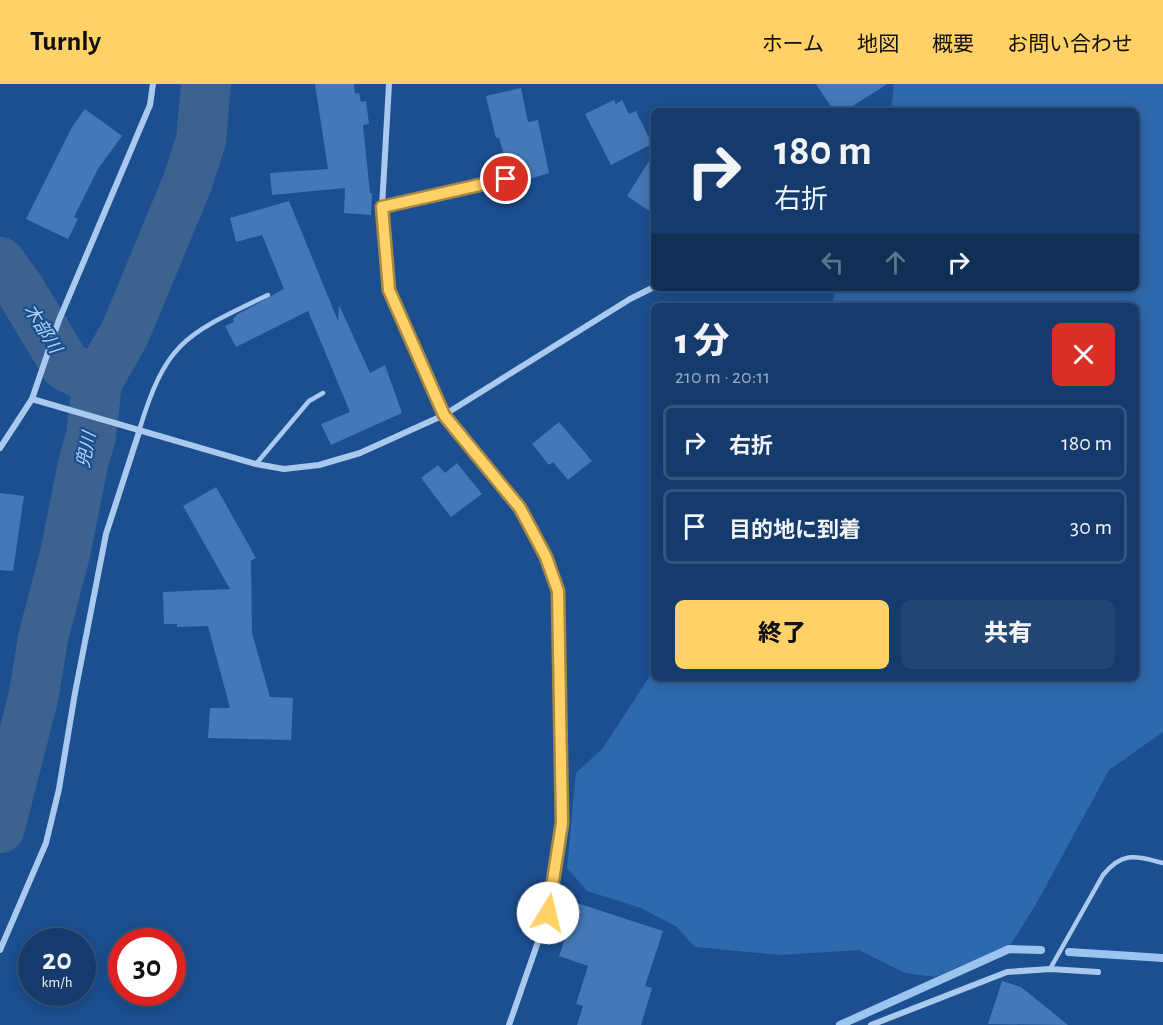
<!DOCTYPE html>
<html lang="ja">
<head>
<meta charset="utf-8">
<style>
  body { margin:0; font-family:"Alegreya Sans","Noto Sans JP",sans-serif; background:#214673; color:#f1f3f6; height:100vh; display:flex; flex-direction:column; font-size:22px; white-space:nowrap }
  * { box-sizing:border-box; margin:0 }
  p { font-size:20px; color:#9dadc1 }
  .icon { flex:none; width:33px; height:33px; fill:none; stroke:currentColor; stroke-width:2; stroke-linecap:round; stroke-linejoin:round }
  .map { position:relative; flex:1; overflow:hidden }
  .drawer { position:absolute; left:651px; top:219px; width:488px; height:378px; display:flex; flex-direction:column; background:#143b6b; border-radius:9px; box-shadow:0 3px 15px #0003,0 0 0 2px #33557e }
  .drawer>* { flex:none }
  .hud { position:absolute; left:651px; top:24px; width:488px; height:183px; border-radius:9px; box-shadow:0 3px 15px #0003,0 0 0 2px #33557e; background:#143b6b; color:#f1f3f6; overflow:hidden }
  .speed { position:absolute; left:18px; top:844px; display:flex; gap:12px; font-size:30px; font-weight:700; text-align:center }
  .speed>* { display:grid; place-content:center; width:78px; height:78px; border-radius:50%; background:#143b6b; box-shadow:0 3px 15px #0003,0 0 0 2px #33557e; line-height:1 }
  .speed small { font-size:15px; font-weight:400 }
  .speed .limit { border:9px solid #d22; background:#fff; color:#111 }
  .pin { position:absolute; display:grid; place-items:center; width:51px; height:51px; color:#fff; margin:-26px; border:3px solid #fff; border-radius:50%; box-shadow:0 2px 6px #0007 }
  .me { position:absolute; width:66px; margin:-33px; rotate:9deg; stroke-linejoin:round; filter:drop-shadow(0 0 4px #0008) }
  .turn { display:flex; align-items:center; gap:21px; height:126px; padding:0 24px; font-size:27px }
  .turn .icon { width:78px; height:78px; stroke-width:2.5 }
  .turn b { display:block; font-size:42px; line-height:51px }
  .lanes { display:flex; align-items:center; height:57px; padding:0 24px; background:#0003; justify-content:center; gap:30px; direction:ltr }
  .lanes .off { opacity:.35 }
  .round { display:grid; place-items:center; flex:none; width:63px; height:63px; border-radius:9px; background:#214673 }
  .summary { display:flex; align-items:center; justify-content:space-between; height:102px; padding:0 24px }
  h1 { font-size:36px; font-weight:800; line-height:45px }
  .cta { display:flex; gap:12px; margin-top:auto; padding:12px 24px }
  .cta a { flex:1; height:69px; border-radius:9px; background:#ffd166; color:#111; font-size:24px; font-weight:800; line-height:69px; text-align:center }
  .cta a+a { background:#214673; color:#f1f3f6 }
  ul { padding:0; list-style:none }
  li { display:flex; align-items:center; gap:18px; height:75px; margin:0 12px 9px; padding:0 12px; border:3px solid #33557e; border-radius:9px }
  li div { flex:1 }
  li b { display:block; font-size:22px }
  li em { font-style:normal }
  header { display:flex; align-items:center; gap:36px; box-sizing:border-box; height:84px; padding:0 30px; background:#ffd166; color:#111 }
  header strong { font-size:28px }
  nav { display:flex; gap:33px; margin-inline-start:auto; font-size:21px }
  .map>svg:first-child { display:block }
  .green { fill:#2e69ad }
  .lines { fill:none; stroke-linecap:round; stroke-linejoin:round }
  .stream { stroke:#9cc4f0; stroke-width:8 }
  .river { stroke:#3c6290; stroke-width:50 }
  .building { fill:#4478b7 }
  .service { stroke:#a9c9ee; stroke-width:4.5 }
  .minor { stroke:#a9c9ee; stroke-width:6 }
  .route-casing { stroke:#a68842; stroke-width:15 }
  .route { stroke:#ffd166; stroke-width:10 }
  .labels { text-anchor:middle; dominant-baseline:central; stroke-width:4.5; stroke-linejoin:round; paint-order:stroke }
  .water-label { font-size:18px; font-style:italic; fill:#b5d3f5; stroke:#1b4f8f }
</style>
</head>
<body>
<header>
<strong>Turnly</strong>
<nav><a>ホーム</a><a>地図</a><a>概要</a><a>お問い合わせ</a></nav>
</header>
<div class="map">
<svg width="1163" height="941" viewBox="0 0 1163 941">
  <rect width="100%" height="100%" fill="#1b4f8f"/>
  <!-- green -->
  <path class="green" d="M894,0H1163V648L1109,686L1035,822L1011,860L935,893L905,889L859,866L779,871L695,863L677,843L641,824L587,807L567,784L576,689L603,664L653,587L654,594H1136V222H832L836,204H1136V27H891Z"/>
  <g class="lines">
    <!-- stream -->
    <path class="stream" d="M1069,868L1163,874
      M840,941L1009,865L1041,866"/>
    <!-- river -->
    <path class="river" d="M0,178L19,204L66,282L97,298
      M0,744L34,610L43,554L65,470L83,380L91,352L97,298L125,249L188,97L201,56L206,0"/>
  </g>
  <!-- building -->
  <path class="building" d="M315,0H354L355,10L359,9L361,18L366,17L369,40L363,41L370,109H372L371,131L344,129L345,104L272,111L270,89L328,85Z
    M816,0H887L845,27H834Z
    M521,4L528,38L538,36L549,89L513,100L499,54H496L486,12Z
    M614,16L616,20L622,16L629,30L636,27L652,60L611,81L585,30Z
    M85,25L122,52L98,85L74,133L78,135L68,155L26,135L72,43Z
    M654,69V130L627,112Z
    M289,117L338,237L339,221L370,289L385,281L402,329L331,361L321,340L350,328L308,227L236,263L225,242L234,238L233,235L238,230L284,205L262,151L236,158L230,134Z
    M559,338L592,377L568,396L553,378L549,381L532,360Z
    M457,379L482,410L451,433L421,394L438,381L445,389Z
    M216,403L256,474L251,477L252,549L270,613L293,614L291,656L208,654L210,624H230L208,542L177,543V540H164L163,508L230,505L183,422Z
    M0,409L24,412L13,487L0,486Z
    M577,819L663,847L645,902L652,904L641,941H577L583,922L576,920L588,882L559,872Z
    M1002,897L1021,903L1068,941L988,940Z"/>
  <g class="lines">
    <!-- service -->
    <path class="service" d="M382,123L506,95
      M139,347C166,256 187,250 268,211
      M256,380L309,317L323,309
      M1050,885L1103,791C1123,767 1135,772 1163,779"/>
    <!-- minor -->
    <path class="minor" d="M389,0L382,123L389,206L444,331L520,424L546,473L558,507L562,739L548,829L509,941
      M32,315L256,380L284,385L319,381L360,369L444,331L630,215L654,203
      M0,364L32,315L59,236L150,21L153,0
      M0,866L46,759L59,705L75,609L106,450L139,348
      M871,941L1007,888L1050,885L1098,888"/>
  </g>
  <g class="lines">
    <defs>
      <path id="route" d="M506,95L382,123L389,206L444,331L520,424L546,473L558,507L562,739L548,829"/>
    </defs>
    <!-- route casing -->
    <use href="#route" class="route-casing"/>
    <!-- route -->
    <use href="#route" class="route"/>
  </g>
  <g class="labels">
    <!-- water labels -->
    <g class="water-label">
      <text transform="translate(42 245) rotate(58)">木部川</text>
      <text transform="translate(87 366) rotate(-79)">兜川</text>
    </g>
  </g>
</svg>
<div class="speed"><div>20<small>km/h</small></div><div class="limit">30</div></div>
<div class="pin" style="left:506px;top:95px;background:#d93025"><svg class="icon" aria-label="arrive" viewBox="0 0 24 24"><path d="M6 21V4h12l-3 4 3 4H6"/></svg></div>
<svg class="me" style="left:548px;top:829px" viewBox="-20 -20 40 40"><circle r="19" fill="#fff"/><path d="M0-13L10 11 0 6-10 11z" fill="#ffd166"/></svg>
<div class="hud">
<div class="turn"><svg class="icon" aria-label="right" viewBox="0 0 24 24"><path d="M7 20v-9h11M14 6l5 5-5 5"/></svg><div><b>180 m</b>右折</div></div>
<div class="lanes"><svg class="icon off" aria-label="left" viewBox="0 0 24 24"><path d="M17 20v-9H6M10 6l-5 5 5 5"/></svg><svg class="icon off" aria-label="ahead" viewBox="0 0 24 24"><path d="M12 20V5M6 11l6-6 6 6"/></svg><svg class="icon" aria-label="right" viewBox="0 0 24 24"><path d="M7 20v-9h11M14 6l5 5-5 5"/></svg></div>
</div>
<section class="drawer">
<div class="summary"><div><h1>1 分</h1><p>210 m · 20:11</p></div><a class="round" style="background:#d93025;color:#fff"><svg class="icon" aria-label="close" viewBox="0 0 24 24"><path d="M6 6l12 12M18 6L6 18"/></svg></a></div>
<ul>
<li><svg class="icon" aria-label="right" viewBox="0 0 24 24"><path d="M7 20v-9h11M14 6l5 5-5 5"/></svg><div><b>右折</b></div><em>180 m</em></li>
<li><svg class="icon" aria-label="arrive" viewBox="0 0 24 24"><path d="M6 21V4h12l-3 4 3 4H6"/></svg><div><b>目的地に到着</b></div><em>30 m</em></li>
</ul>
<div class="cta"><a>終了</a><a>共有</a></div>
</section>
</div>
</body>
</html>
